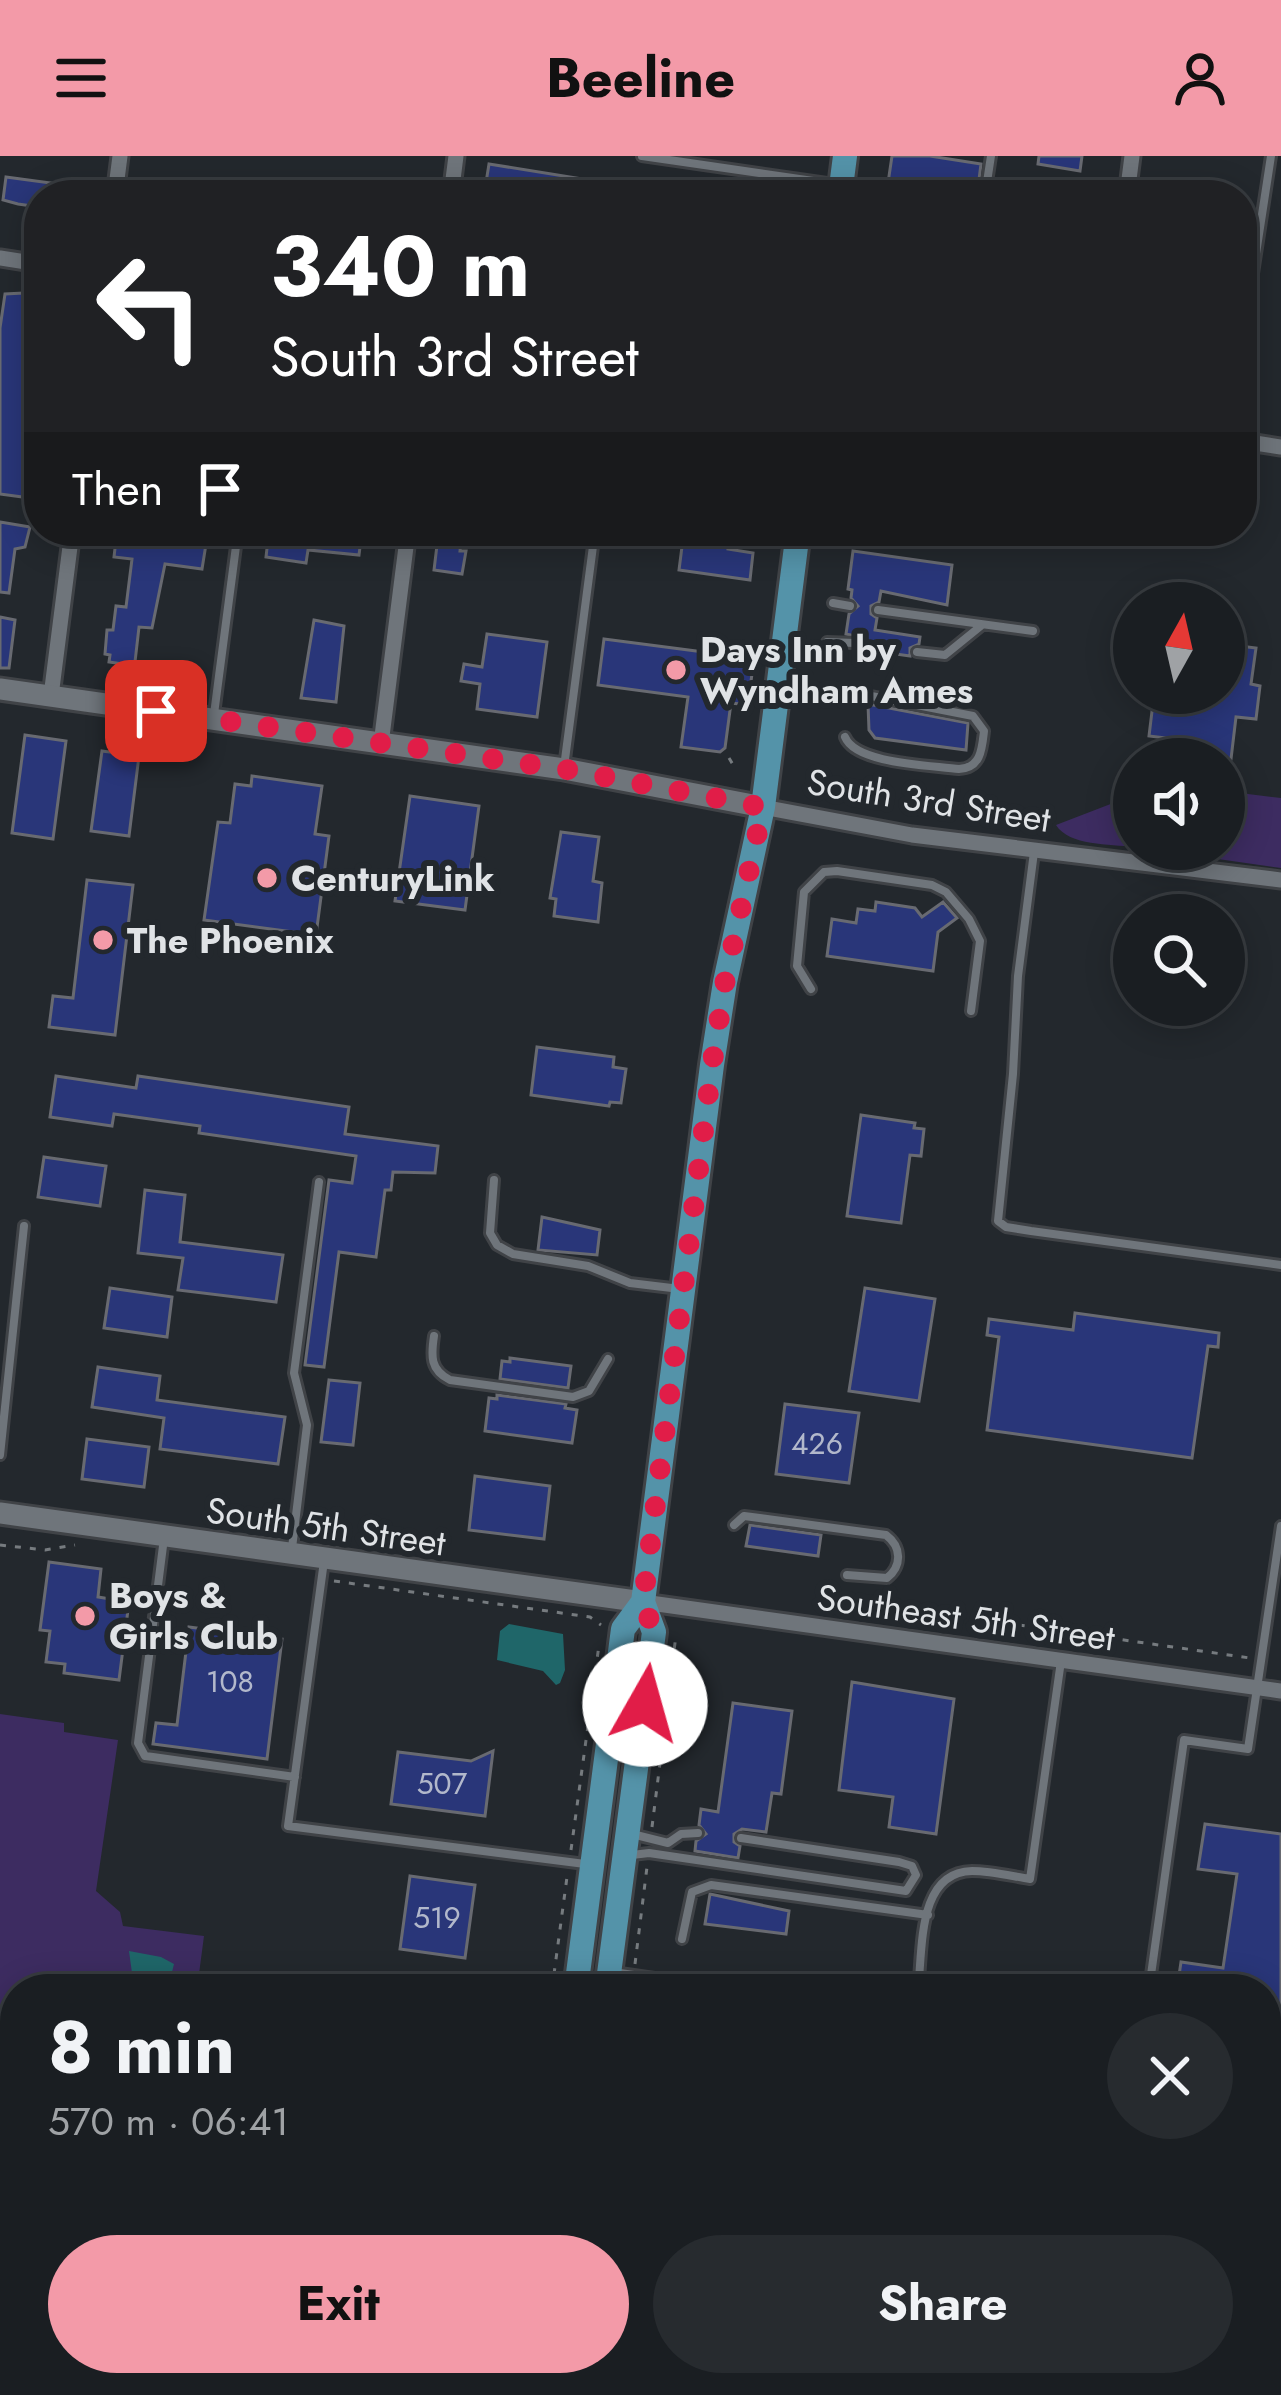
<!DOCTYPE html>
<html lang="en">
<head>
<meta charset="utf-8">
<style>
  body { margin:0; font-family:Jost,sans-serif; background:#272b2f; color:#f1f3f6; height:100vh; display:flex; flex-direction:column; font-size:45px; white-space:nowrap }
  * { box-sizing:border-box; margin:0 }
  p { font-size:39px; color:#9fa2a5 }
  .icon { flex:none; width:66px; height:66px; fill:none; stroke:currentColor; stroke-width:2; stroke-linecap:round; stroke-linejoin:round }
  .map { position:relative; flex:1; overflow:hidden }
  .drawer { position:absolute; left:0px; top:1818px; width:1281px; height:423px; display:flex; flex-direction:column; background:#1a1e22; border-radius:48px 48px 0 0; box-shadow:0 6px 30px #0003,0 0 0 3px #383c40 }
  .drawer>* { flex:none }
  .hud { position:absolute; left:24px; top:24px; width:1233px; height:366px; border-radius:48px; box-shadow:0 6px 30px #0003,0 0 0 3px #383c40; background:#202124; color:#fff; overflow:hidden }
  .needle { width:78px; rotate:8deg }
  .controls { position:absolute; left:1113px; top:426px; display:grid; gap:24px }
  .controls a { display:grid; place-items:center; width:132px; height:132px; border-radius:50%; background:#1a1e22; box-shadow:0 6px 30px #0003,0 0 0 3px #383c40; font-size:60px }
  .pin { position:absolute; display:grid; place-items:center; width:102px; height:102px; color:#fff; margin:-51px; border-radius:24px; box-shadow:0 6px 18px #0006 }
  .me { position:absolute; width:132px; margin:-66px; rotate:7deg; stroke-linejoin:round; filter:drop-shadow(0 0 9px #0008) }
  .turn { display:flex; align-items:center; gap:42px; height:252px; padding:0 48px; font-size:54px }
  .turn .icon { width:156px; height:156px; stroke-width:2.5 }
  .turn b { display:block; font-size:84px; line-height:102px }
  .then { display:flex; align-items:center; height:114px; padding:0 48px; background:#0003; gap:24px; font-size:45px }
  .round { display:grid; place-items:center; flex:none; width:126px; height:126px; border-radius:63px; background:#272b2f }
  .headline { display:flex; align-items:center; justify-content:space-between; height:204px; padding:0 48px }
  h1 { font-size:72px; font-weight:700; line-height:90px }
  .primary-button { display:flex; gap:24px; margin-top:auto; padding:24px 48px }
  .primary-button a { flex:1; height:138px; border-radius:72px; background:#f39aa8; color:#111; font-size:48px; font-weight:700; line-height:138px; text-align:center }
  .primary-button a+a { background:#272b2f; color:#f1f3f6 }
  header { display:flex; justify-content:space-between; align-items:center; height:156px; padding:0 48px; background:#f39aa8; color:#111; font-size:54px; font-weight:700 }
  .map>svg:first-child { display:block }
  .green { fill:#3d2c61 }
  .water { fill:#1f6669 }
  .building { fill:#293679; stroke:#686a71; stroke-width:3 }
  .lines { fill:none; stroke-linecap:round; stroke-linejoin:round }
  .lane-casing { stroke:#404347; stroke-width:14 }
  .street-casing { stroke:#404347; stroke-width:21 }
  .secondary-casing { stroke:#404347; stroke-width:27 }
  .primary-casing { stroke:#404347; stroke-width:30 }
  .path { stroke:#767b7f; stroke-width:3; stroke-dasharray:6 9; stroke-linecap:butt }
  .lane { stroke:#6f757b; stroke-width:8 }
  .street { stroke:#6f757b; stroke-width:15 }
  .secondary { stroke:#6f757b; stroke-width:21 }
  .primary { stroke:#5493a9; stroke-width:24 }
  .route { stroke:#e11d48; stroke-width:21; stroke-dasharray:0 37.8 }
  .poi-dot { fill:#f39aa8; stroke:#23282d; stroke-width:4.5 }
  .labels { text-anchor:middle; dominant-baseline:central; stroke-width:12; stroke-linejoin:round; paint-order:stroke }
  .number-label { font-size:30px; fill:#b2b8cb }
  .poi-label { font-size:36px; font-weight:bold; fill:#e0e3e6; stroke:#23282d; text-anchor:start }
  .street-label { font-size:36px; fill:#e0e3e6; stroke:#23282d }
</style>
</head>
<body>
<header><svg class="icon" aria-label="menu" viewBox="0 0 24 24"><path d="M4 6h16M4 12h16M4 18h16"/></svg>Beeline<svg class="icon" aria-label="person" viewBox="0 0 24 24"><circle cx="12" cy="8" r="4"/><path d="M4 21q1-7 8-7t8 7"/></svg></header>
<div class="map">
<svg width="1281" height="2239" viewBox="0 0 1281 2239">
  <rect width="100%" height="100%" fill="#23282d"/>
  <!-- green -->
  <path class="green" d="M1224,635L1281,642V712L1148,693H1224Z
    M1134,639V691C1110,688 1069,690 1056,669Z
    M0,1558L64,1567V1576L118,1584L96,1735L120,1756L123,1770L204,1780L197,1833H15V2226H320L321,2239H0Z"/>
  <!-- water -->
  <path class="water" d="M509,1468L563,1478L565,1514L560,1527L556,1529L543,1515L497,1504L500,1475Z
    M129,1795L161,1801L174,1808L170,1824L132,1817Z"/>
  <!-- building -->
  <path class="building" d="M892,0H930L981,8L977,39H903L904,35L893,33V28L888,27Z
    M1039,0H1082L1080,15L1038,8Z
    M489,8L632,31L631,39H484Z
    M6,21L73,30L72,39H39V51L18,48L3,44Z
    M24,137L39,140V257L30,342L0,338V172L5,138Z
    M0,366L30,371L25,391L15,393L9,437L0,436Z
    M117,375H158L207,382L202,413L165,408L152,472L139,471L135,506L123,508L109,506L110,499L105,498L107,474H113L116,450L126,451L132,403L114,401Z
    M269,375H362L359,399L308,394L306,407L266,401Z
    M684,375H730L728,393L753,397L750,424L679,414Z
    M438,381L461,384L460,395H466L462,418L434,414Z
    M853,395L952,409L947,449L881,435L879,446L871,450V458L877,462L875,474L920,481L919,488L910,492V500L860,493V481L846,478L849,458L858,450L851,442L852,434L848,433Z
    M0,461L15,464L9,512H0Z
    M314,464L344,470L336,546L301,542Z
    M487,478L547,486L537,561L477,553L480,528L461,525L464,508L482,511Z
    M604,483L727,499L728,490L755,494L748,549L731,547L725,592L720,596L681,591L688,541L598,529Z
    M1224,488L1256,492L1251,528L1260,530L1256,563L1236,561L1231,603H1163L1166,582L1149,580L1153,547L1170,550L1171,537H1224Z
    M868,548L968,567L966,594L875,582L869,574Z
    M25,579L66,585L53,683L12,677Z
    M102,595L139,600L129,680L91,675Z
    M252,620L322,630L315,678L329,680L316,779L204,764L218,666L230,667L235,628L251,630Z
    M410,640L479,650L465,754L395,745Z
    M561,676L599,681L593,725L602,727L598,766L554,760L556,743L550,742Z
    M87,724L133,729L115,879L49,871L53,840L73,842Z
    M876,746L915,752L922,761L943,746L957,762L938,776L933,815L827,800L832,763L856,767L858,753L875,755Z
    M537,891L614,901L613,911L626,913L621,947L610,946L609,950L531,939Z
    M56,920L136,932L138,920L349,951L345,978L438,990L435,1017L393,1016L391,1034H385L376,1101L339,1096L324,1211L305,1209L329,1024L352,1027L356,1000L199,977L200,970L114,958L112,970L50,961Z
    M861,959L915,967L914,972L924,973L921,1000L910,999L901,1067L847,1060Z
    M44,1001L106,1010L100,1050L38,1041Z
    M145,1034L185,1039L180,1086L283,1099L276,1146L178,1134L183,1102L138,1097Z
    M542,1061L600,1074L597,1099L538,1094Z
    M110,1132L172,1141L167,1181L104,1172Z
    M865,1132L935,1143L919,1245L849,1235Z
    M1075,1157L1219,1177L1218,1191L1208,1190L1192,1302L987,1274L999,1181L987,1179L989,1163L1073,1174Z
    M510,1202L571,1210L568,1232L500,1223L502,1205L510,1206Z
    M98,1211L160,1220L157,1244L285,1261L278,1308L160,1293L164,1262L92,1251Z
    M329,1224L360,1227L353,1289L321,1286Z
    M497,1239L566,1248L565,1252L577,1254L572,1287L485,1275L489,1242L497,1243Z
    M785,1248L859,1257L849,1327L776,1318Z
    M87,1283L149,1291L144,1331L82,1323Z
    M475,1320L550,1330L544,1383L469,1374Z
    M750,1369L821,1379L818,1400L746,1390Z
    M49,1406L101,1413L98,1441L129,1446L119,1524L64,1517L65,1508L46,1506L50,1475L40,1474Z
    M189,1471L282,1483L267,1603L153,1588L156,1567L177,1569Z
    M852,1526L954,1543L936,1678L889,1671L893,1641L839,1634Z
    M733,1547L792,1555L781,1638L772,1637L766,1676L742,1673L734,1678V1686L740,1690L738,1702L695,1695L696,1685L706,1678L699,1669L701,1653L718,1656Z
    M493,1595L485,1660L391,1648L398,1596L471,1605Z
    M1205,1668L1281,1678V2157L1266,2155V1833H1177L1181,1806L1223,1812L1237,1718L1198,1713Z
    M410,1720L475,1729L465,1802L400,1793Z
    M710,1738L789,1755L786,1778L705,1768Z"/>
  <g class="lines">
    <defs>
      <path id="lane" d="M642,0L834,28
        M985,39L991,0
        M1242,189L1271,0
        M833,447L850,450
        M878,454L1033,475
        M827,486L855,487
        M917,496L945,499L982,469
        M214,558L238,375
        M845,581C856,608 930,609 959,613C981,612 982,593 984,575L973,560L866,539
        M564,611L595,375
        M1034,696L1018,820L1013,918L998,1065L1006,1071L1031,1075L1281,1109
        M811,833L797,810L804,736L824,716L837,715L932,729L946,736L969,763L980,785L971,855
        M494,1024L490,1077L497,1089L513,1098L588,1110L630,1127L680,1133
        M434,1180C431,1200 430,1214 450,1224L573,1241L589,1235L608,1203
        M0,1299L24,1070
        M734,1369L744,1360L752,1361L886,1379C902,1391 902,1410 887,1422L847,1419
        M164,1382L138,1587L145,1600L153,1601L295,1621
        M292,1392L307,1269L294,1217L319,1026
        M324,1405L288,1670L585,1708
        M632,1678L668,1687L681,1678L698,1677
        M632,1699L649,1697L906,1735L916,1719L912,1710L899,1706L741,1682
        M682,1783L692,1736L711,1729L928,1759
        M613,1816L682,1826
        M918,1833C923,1793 917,1716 972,1715C991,1715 1011,1720 1030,1723L1061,1505
        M1149,1833L1184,1584L1248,1593L1281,1370
        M1266,2189L1281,2191
        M892,2226L906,2228"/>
      <path id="street" d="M115,39L120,0
        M451,39L456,0
        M1127,39L1132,0
        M0,102L39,108
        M1242,285L1281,291
        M51,540L72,375
        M381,588L408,375
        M763,651L912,679L1281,724
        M643,1446L1281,1535"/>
      <path id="secondary" d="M0,533L564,613L763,651
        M0,1357L643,1446"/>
      <path id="primary" d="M840,39L845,0
        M576,1833L623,1473L643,1446
        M607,1833L654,1476L643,1446L712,909L725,826L763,651L798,375
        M523,2239L525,2226
        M554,2239L556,2226"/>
    </defs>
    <!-- lane casing -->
    <use href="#lane" class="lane-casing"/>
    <!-- street casing -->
    <use href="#street" class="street-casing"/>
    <!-- secondary casing -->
    <use href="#secondary" class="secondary-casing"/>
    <!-- primary casing -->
    <use href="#primary" class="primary-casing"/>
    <!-- path -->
    <path class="path" d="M729,602L735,612
      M0,1389L45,1394L75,1389
      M334,1425L590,1461L601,1469
      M916,1462L928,1456L1250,1502
      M652,1671L676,1479
      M571,1694L599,1489
      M635,1808L647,1711
      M1027,1825L1029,1833
      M552,1833L567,1721
      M0,2105L15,2129
      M90,2226L100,2239
      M578,2239L580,2226"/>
    <!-- lane -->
    <use href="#lane" class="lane"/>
    <!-- street -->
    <use href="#street" class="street"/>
    <!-- secondary -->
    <use href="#secondary" class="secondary"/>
    <!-- primary -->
    <use href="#primary" class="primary"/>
  </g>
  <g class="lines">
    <!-- route -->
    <path class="route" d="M156,555L564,613L763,651L725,826L712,909L643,1446L654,1476L645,1548"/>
  </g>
  <!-- markers -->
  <g class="poi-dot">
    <circle cx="676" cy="514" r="12"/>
    <circle cx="267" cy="722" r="12"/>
    <circle cx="103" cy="784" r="12"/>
    <circle cx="85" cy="1460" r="12"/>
  </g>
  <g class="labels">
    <!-- number labels -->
    <g class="number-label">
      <text x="817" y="1287">426</text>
      <text x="230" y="1525">108</text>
      <text x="442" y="1627">507</text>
      <text x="437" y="1761">519</text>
    </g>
    <!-- poi labels -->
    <g class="poi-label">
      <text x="700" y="493">Days Inn by<tspan x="700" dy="41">Wyndham Ames</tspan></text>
      <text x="291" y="722">CenturyLink</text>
      <text x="127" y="784">The Phoenix</text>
      <text x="109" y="1439">Boys &amp;<tspan x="109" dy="41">Girls Club</tspan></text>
    </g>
    <!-- street labels -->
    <g class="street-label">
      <text transform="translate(929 644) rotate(9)">South 3rd Street</text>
      <text transform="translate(326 1370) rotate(8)">South 5th Street</text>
      <text transform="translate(966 1461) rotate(8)">Southeast 5th Street</text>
    </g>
  </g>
</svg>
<div class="controls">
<a><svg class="needle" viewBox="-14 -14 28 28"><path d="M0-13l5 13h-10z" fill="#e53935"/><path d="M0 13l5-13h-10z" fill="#9fa2a5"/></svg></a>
<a><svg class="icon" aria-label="sound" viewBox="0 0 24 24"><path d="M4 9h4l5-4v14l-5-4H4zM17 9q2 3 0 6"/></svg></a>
<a><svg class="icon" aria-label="search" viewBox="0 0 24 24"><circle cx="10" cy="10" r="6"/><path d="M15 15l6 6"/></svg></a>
</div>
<div class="pin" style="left:156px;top:555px;background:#d93025"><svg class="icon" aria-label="arrive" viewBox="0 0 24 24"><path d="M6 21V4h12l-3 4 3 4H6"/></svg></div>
<svg class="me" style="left:645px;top:1548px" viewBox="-20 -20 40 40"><circle r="19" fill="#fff"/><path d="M0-13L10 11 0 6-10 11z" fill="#e11d48"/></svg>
<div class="hud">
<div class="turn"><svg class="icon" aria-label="left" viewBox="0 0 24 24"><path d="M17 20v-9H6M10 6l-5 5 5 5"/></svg><div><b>340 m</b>South 3rd Street</div></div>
<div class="then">Then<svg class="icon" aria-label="arrive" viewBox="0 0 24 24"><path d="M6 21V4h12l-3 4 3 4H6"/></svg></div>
</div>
<section class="drawer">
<div class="headline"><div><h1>8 min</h1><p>570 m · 06:41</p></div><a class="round"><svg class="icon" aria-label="close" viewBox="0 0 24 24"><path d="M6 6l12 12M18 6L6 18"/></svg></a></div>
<div class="primary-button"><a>Exit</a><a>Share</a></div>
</section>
</div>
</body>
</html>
